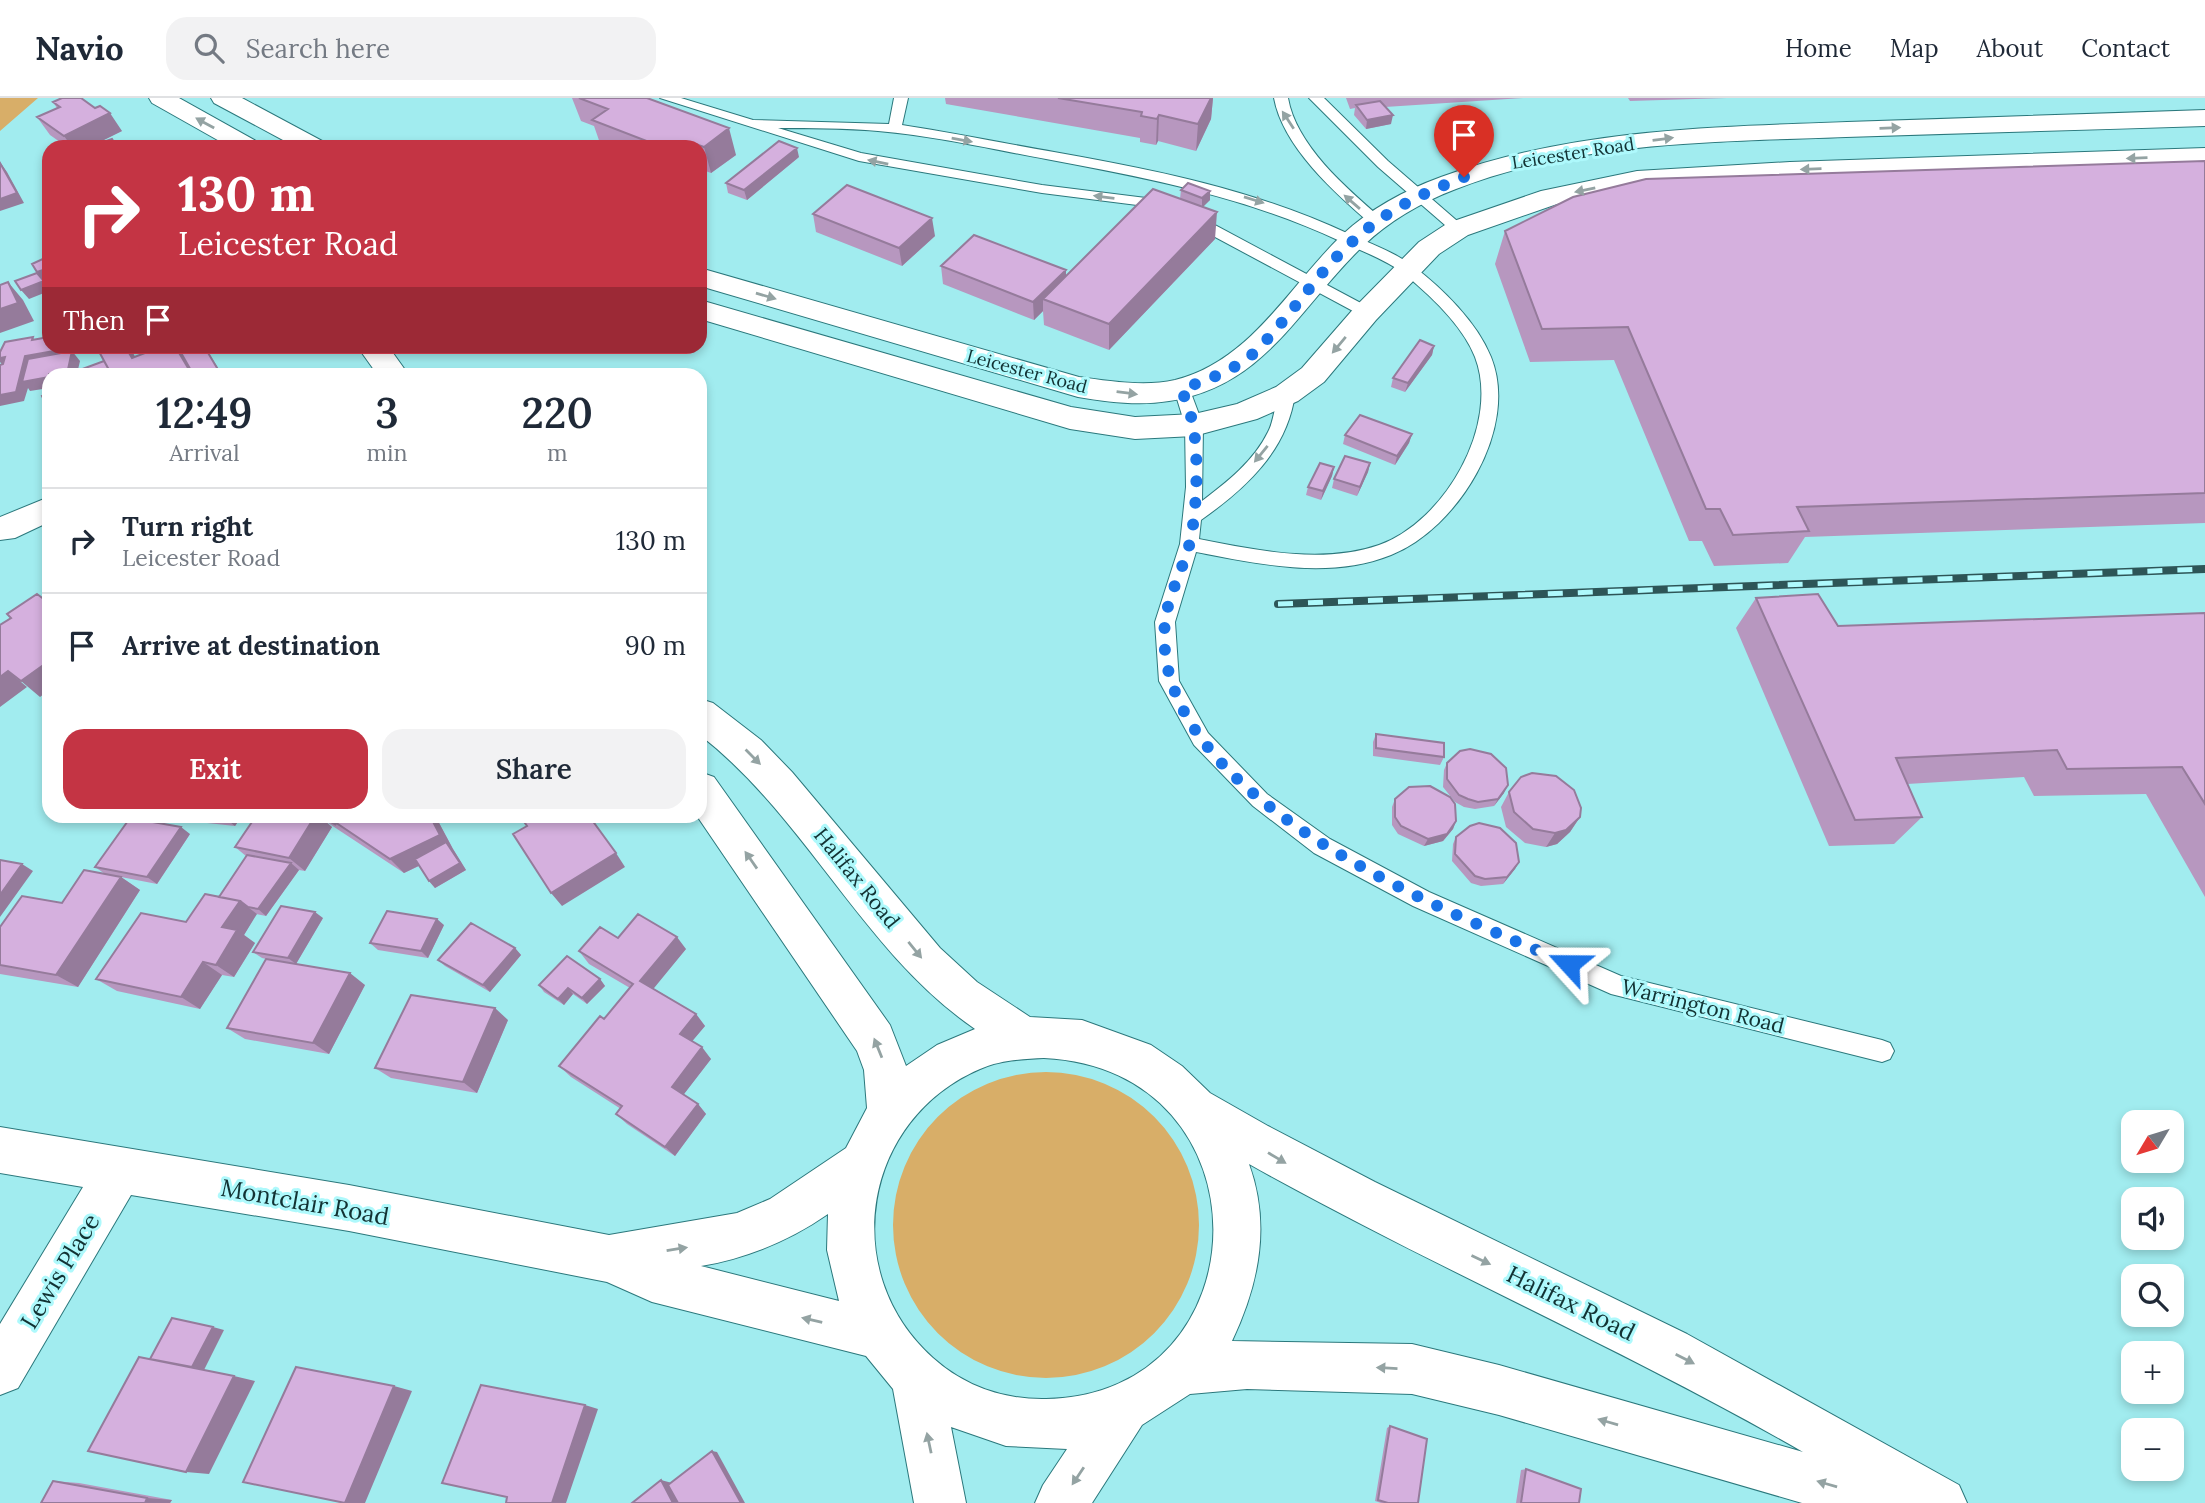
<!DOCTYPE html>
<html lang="en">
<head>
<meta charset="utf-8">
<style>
  body { margin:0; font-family:Lora,serif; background:#f2f2f3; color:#1f2937; height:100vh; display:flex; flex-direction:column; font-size:26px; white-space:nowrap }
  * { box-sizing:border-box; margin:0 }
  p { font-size:23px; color:#747a83 }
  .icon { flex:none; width:38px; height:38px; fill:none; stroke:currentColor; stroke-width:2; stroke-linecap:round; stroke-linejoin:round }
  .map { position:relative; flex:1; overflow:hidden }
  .side { position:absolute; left:42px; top:270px; width:665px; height:455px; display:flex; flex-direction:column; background:#fff; border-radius:21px; box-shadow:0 4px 10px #0003 }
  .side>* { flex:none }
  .banner { position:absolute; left:42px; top:42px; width:665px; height:214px; border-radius:21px; box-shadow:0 4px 10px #0003; background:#c43444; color:#fff; overflow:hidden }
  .needle { width:46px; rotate:232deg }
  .tools { position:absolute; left:2121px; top:1012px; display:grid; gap:14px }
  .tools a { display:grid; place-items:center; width:63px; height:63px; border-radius:14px; background:#fff; box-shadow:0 4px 10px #0003; font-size:35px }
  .pin { position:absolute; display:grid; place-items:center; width:60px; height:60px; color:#fff; margin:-72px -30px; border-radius:50% 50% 50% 0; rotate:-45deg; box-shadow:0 0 7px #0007 }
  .pin .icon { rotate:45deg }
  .me { position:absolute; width:77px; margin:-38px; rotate:294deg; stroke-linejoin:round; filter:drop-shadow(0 0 5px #0008) }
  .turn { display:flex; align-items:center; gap:24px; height:147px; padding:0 21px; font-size:32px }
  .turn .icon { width:91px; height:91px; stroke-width:2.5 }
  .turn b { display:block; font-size:49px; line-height:60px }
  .then { display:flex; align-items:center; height:66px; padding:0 21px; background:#0003; gap:14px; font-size:26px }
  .eta { display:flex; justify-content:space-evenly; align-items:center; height:119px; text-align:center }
  .eta b { font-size:42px; font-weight:600; line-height:49px }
  .button { display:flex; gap:14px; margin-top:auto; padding:14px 21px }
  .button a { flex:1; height:80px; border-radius:21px; background:#c43444; color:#fff; font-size:28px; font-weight:600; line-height:80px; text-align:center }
  .button a+a { background:#f2f2f3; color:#1f2937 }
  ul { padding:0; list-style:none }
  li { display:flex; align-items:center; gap:21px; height:105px; padding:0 21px; border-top:2px solid #e0e1e3 }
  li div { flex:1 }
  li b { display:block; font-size:26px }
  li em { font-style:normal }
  header { display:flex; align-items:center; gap:42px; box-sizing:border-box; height:98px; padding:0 35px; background:#fff; border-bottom:2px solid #e0e1e3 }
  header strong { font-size:33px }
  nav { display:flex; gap:38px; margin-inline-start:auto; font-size:24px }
  .search { width:490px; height:63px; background:#f2f2f3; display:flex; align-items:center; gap:18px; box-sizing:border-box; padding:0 24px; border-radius:21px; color:#747a83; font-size:26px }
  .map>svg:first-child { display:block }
  .green { fill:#d8ae68 }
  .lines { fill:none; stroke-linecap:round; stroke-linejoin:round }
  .lane-casing { stroke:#2b787c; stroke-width:2 }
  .street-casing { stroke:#2b787c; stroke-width:2 }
  .lane { fill:#fff; fill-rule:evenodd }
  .street { fill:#fff; fill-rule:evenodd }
  .rail-casing { stroke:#2d5557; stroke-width:8 }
  .rail { stroke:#aef9fc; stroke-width:5; stroke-dasharray:15; stroke-linecap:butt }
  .wall { fill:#b797bf }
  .shaded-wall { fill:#957b9b }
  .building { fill:#d5b0de; stroke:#957b9b; stroke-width:2 }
  .oneway { fill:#94a3a3 }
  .route { stroke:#1a73e8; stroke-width:12; stroke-dasharray:0 21.6 }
  .labels { text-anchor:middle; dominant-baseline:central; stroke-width:6; stroke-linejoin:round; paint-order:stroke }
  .far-street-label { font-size:18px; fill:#123233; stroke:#aef9fc }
  .street-label { font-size:21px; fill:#123233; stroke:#aef9fc }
  .near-street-label { font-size:24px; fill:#123233; stroke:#aef9fc }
</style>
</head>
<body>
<header>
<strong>Navio</strong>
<div class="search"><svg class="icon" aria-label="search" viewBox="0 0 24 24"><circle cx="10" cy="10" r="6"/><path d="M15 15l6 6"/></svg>Search here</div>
<nav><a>Home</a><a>Map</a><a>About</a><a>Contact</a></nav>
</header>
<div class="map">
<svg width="2205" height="1405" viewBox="0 0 2205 1405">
  <rect width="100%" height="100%" fill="#a1ecef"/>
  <!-- green -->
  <path class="green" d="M0,0H38L0,33Z
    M893 1127a153 153 0 1 1 306 0a153 153 0 1 1-306 0Z"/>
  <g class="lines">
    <defs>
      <path id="lane" d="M660,0H681L753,22L889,26L894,0H908L902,27C953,35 1003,45 1054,54C1156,72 1255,92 1349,136C1371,146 1394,154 1413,168C1442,190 1477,224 1491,259C1520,331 1457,431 1391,457C1329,482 1258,466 1196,454L1175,524L1179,583L1208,635L1267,696L1330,741L1429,794L1621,878L1882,942L1890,945L1894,953L1890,961L1882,964L1611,896L1413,808L1314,755L1253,708L1194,647L1159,583L1155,524L1180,446L1186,389L1185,327L1174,291L1176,287H1188L1203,327L1202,403C1227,384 1254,363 1268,334C1275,321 1274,305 1281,292L1287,290L1295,296C1287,353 1246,390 1201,422L1199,441C1256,452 1322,467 1379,447C1444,424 1501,327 1475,259C1463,228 1429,196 1403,175C1385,161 1361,153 1340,143C1246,99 1148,80 1046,61C991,51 935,38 878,33C845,30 812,30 778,30L861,55L1042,87L1170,103L1372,211V219L1366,220L1161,110L1042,95L859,63Z
        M1274,0H1288C1296,47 1346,90 1381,120V126H1371C1335,95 1283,49 1274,0Z
        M1309,0H1324L1388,63L1463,128V134H1453L1378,69Z"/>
      <path id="street" d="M149,0H179L258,44L262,49H230L152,5Z
        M211,0H242L324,44L328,49H296L214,5Z
        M2205,12V28C2085,32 1966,35 1846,39C1715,44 1580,43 1456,91C1422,104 1390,122 1363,148C1299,209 1266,288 1169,303C1139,308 1108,304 1078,299L700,188V170L1079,279C1110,283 1144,289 1175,282C1251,263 1290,187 1342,137C1370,111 1405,92 1441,79C1572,31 1710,29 1847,24C1967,20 2086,16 2205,12Z
        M2205,50V66L1790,80L1637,89L1557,106L1468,137L1439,156L1376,222L1324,284L1298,303L1257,321L1194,338L1135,341L1070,331L700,221V202L1071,309L1135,319L1194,316L1237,306L1276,289L1302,270L1356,208L1419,144L1448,125L1541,93L1637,73L1790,64Z
        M357,248H388L408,276H377Z
        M49,399V424L15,440L0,442V419Z
        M700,601L713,605L761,642L792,674L940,850L977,884L1030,919L1082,922L1151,947L1182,968L1210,995L1268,1028L1375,1084L1687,1236L1959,1387L1967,1405H1802L1499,1317L1412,1296L1247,1291L1190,1296L1142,1327L1092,1405H1035L1043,1387L1067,1351L1006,1348L951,1329L966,1405H914L893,1291L866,1258L652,1204L607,1184L349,1133L131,1097L18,1290L0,1297V1226L83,1089L0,1075V1029L349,1087L609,1137L737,1115L770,1101L846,1050L867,1010L864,972L857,953L697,718H700V674L714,679L890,927L906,968L937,947L975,931C863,854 807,720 700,637ZM1044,960C1273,971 1266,1297 1046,1301C1004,1302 964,1288 933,1260C837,1174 863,1021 980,971C1000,962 1023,961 1044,960ZM1249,1066C1431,1168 1622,1250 1803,1354L1499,1267L1412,1246L1232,1243C1259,1186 1271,1127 1249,1066ZM828,1116L827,1152L839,1203L701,1168C747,1160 789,1143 828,1116Z"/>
    </defs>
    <!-- lane casing -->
    <use href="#lane" class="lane-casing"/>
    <!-- street casing -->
    <use href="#street" class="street-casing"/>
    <!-- lane -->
    <use href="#lane" class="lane"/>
    <!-- street -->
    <use href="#street" class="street"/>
    <defs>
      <path id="rail" d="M1278,506L2205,471"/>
    </defs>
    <!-- rail casing -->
    <use href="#rail" class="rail-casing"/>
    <!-- rail -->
    <use href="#rail" class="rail"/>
  </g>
  <!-- wall -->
  <path class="wall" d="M572,0H647L736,57L711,75L700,71V49H602L601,48L594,28L581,23Z
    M945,0H1213L1211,21L1196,53L1158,43L1156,47L1140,44V40L946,6Z
    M1346,0H1523L1385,9L1391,26L1366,31L1354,17L1355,10L1350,11Z
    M1628,0H1727L1630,3Z
    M53,4L122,33L93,47L118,49H67L50,37L37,19L57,10Z
    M799,59L747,102L728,95L726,85Z
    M2205,63V425L1805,439L1788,465L1714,468L1702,443H1689L1614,262L1530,264L1495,166L1505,133Z
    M1181,92L1210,93V102L1202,109L1215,141L1109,252L1044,227L1043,213L1034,222L943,186L941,168L1066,177L1180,101Z
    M813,116L935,138L902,168L816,134Z
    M1434,248L1432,257L1405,294L1391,289L1393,280Z
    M1412,336L1409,345L1395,367L1343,346L1345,337Z
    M1370,365L1368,374L1357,398L1332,390L1334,381Z
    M1334,369L1332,378L1321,402L1306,397L1308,389Z
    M1756,500L1838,528L2205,515V799L2146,696L2034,698L2024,679L1907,686L1922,719L1894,746L1829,748L1736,530Z
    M1376,636L1444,659L1440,667L1373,658V644Z
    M1447,665L1504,695L1494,708L1475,711L1464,709L1455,704L1443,689L1444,672Z
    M1509,694L1580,719L1570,734L1557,746L1546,749L1525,745L1506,729L1501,709Z
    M1395,701L1456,723L1453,731L1443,743L1424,748L1398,736L1392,727V709Z
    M198,718H242L235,728L207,725Z
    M256,718H400L404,720L408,718H433L438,723L453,751L466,772L435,790L429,783L419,768L404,775L325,723L332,729L305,773L299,772L266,818L256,816L244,837L255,845L234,879L222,877L200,911L117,893L96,881L186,824L219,799L246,758L235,749Z
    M190,736L157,786L121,779L140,792L78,889L0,876V829L62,805L105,776L95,769Z
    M1456,739L1519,764L1515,771L1503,786L1481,788L1471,785L1452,763L1453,746Z
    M323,820L296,866L365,887L329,956L245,941L227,930L266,861L262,860L253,854Z
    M444,827L428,860L378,852L370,845Z
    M618,840L686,851L653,890L696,916L705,928L692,943L711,961L683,997L698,1006L706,1016L675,1058L627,1026L616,1016L621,1011L571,979L559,968L604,921L630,890L589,866L579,853Z
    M515,850L521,857L490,894L445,868L438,862Z
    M600,881L605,888L587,906L573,896L564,907L544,894L539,887Z
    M508,922L477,995L391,980L375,970Z
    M1390,1328L1418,1405H1381L1375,1403L1387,1330Z
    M1526,1371L1579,1405H1516L1521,1372Z
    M53,1383L79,1385L172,1402L170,1405Z"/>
  <!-- shaded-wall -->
  <path class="shaded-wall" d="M1211,0H1213L1211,21L1196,53L1198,26Z
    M110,15L122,33L90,49H72L64,38Z
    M1159,17L1158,43L1156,47L1157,21Z
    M1393,17L1391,26L1366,31L1367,22Z
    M729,30L736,57L711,75L704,49Z
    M797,50L799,59L747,102L744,92Z
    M0,64L7,74L24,105L0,113Z
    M1210,93V102L1202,110V100Z
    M1217,114L1215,141L1109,252V226Z
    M932,120L935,138L902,168L899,150Z
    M43,172L49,182L45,183L49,190V193L29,201L21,192L37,174Z
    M1066,172V190L1043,201V213L1034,222L1033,204Z
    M8,184L23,202L34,223L0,235V211Z
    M54,248H61L64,252L62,262L49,279V290L30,293L28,290L24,303L0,308V297L25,258Z
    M125,248H129L145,276L132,260Z
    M204,248L208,254L222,276H216Z
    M270,248H285L273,253Z
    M1434,248L1432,257L1405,294L1408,285Z
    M72,253L80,263L77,276H64Z
    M5,259V270L0,264V260Z
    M1412,336L1409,345L1395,367L1397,358Z
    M1370,365L1368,374L1357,398L1360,389Z
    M1334,369L1332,378L1321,402L1323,393Z
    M49,563V592L40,599L21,583Z
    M8,573L27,589L0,609V579Z
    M1508,687L1504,695L1494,708L1498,701Z
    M229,718H242L235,728L226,721Z
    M315,718H319L332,729L305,773L289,760Z
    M430,718H433L438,723L453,751L466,772L435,790L429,783L451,752L404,775L390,761Z
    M1580,719L1570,734L1557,746L1546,749L1555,735Z
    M1456,723L1453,731L1443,743L1424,748L1428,741Z
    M181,729L190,736L157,786L147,779Z
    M616,755L625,769L562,808L551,795Z
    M1519,764L1515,771L1503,786L1507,779Z
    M291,765L299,772L266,818L258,811Z
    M22,766L33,773L0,819V797Z
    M121,779L140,792L78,889L56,877Z
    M240,803L257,816L244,837L255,845L234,879L216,867L222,829Z
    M315,814L323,820L296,866L288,860Z
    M437,821L444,827L428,860L421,853Z
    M677,839L686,851L650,895L640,883Z
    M515,850L521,857L490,894L483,887Z
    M203,864L222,877L200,911L181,899Z
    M350,875L365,887L329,956L313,945Z
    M600,881L605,888L587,906L582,900Z
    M568,890L573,896L564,907L558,901Z
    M495,910L508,922L477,995L463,984Z
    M696,916L705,928L689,947L680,936Z
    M702,949L711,961L681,1000L672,989Z
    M698,1006L706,1016L675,1058L665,1049Z
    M213,1229L224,1232L204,1272L192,1269Z
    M234,1278L255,1283L209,1376L186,1374Z
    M394,1288L412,1293L365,1405H345Z
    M585,1307L598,1311L566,1405H552Z
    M712,1353L717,1354L745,1405H741Z
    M661,1382L672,1385L683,1405H673Z
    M147,1400L172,1402L170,1405H145Z"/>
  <!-- building -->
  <path class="building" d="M62,0H81L95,10L100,8L110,15L64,38L37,19L60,9L53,4Z
    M579,0H647L729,30L704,49L693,45L687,49H662L592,22L608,11Z
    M1058,0H1211L1198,26L1159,17L1157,21L1141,18L1142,14Z
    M1380,3L1393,17L1367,22L1356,7Z
    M112,41L117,49H89Z
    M779,43L797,50L744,92L726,85Z
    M2205,63V395L1797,409L1809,433L1733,437L1720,411H1706L1628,229L1542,231L1505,133L1573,99L1646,81Z
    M0,65L17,95L0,101Z
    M1188,85L1210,93L1202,100L1181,92Z
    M847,87L932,120L899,150L813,116Z
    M1153,91L1217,114L1109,226L1043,201Z
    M974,137L1066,172L1033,204L941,168Z
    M49,158V183L43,172L37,174L32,166Z
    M37,175L44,183L21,192L15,183Z
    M8,184L18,205L0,211V187Z
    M33,239L32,242L49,239V248H55L54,253L25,258L16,294L0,297V267L3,266L5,259L0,260V254L5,244Z
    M1420,242L1434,248L1408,285L1393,280Z
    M96,248H125L132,260L163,248H175L191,275L188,276H96L109,272Z
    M191,248H204L220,275L216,276H193L180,253Z
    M72,253L67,276H49V279L22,284L28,261Z
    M104,263L109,272L96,276H69Z
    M49,295V312L42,298Z
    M1360,317L1412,336L1397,358L1345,337Z
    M1345,358L1370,365L1360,389L1334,381Z
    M1320,365L1334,369L1323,393L1308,389Z
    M37,496L49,505V563L21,583L8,573L0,579V527L11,520L7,516Z
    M1818,496L1838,528L2205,515V706L2182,669L2067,671L2057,652L1896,660L1922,719L1855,722L1756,500Z
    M1376,636L1444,645V659L1376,650Z
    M1470,651L1491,656L1506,670L1508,687L1498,701L1478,704L1468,701L1459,697L1447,681V665L1460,653Z
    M1532,675L1556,678L1574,692L1581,710L1580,719L1566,732L1555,735L1533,731L1514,714L1509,694L1521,679Z
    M1430,688L1450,699L1455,706L1456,723L1447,736L1428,741L1401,728L1395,719V701L1409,689Z
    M199,718H229L226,721Z
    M256,718H315L289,760L235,749Z
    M320,718H334L329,720L336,727Z
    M334,718H400L404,720L408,718H430L440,737L390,761L329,720Z
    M520,718H589L616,755L551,795L513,736L527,728Z
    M130,720L181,729L147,779L95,769Z
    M1479,725L1500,730L1516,745L1519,764L1507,779L1485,781L1475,778L1455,756L1456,739L1470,728Z
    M446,744L460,765L429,783L415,761Z
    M247,757L291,765L258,811L248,809L240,803L219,799Z
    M0,762L22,766L0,797Z
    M84,772L121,779L56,877L0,867V829L22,798L62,805Z
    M205,796L240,803L222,829L237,832L216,867L203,864L181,899L96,881L141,815L186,824Z
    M281,808L315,814L288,860L253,854Z
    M387,813L437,821L421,853L370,845Z
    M638,816L677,839L640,883L696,916L680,936L702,949L672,989L698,1006L665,1049L616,1016L622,1008L559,968L600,918L604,921L633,886L579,853L600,829L618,840Z
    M471,825L515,850L483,887L438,862Z
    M567,858L600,881L582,900L568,890L558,901L539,887Z
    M266,861L350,875L313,945L227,930Z
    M411,897L495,910L463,984L375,970Z
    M172,1220L213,1229L192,1269L150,1261Z
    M139,1259L234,1278L186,1374L88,1353Z
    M296,1269L394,1288L345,1405L243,1384Z
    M481,1287L585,1307L552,1405H506L507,1399L442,1385Z
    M1390,1328L1427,1341L1418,1405H1388L1378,1402Z
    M712,1353L741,1405H678L668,1387Z
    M1526,1371L1581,1391L1579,1405H1521Z
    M661,1382L673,1405H632Z
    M53,1383L147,1400L145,1405H41Z"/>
  <!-- one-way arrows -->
  <defs><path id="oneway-solid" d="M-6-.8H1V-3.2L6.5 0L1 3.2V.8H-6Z" transform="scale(1.75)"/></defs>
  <g class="oneway">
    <use href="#oneway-solid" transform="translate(1288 22) rotate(-123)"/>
    <use href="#oneway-solid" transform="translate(205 25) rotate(-151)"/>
    <use href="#oneway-solid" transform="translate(1890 30) rotate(-2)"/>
    <use href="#oneway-solid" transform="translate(1663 41) rotate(-7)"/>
    <use href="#oneway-solid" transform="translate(962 42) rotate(10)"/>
    <use href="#oneway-solid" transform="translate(2137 60) rotate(178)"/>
    <use href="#oneway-solid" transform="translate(878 64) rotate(-168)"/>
    <use href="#oneway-solid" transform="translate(1811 71) rotate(178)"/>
    <use href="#oneway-solid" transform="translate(1585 92) rotate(168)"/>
    <use href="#oneway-solid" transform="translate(1104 99) rotate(-173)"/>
    <use href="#oneway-solid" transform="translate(1254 102) rotate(17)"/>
    <use href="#oneway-solid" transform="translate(1352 104) rotate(-139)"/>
    <use href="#oneway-solid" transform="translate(766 198) rotate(16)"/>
    <use href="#oneway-solid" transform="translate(1339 247) rotate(130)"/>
    <use href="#oneway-solid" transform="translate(1127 295) rotate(7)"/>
    <use href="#oneway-solid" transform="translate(1261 356) rotate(129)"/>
    <use href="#oneway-solid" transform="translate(753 659) rotate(45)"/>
    <use href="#oneway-solid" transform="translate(751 762) rotate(-125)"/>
    <use href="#oneway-solid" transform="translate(915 852) rotate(51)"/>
    <use href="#oneway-solid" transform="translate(878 950) rotate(-112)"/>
    <use href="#oneway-solid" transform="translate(1277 1060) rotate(31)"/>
    <use href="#oneway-solid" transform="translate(677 1151) rotate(-9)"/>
    <use href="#oneway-solid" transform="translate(1481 1162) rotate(25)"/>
    <use href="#oneway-solid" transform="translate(812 1222) rotate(-167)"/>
    <use href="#oneway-solid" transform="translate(1685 1261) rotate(27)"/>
    <use href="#oneway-solid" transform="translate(1387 1270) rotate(-177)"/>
    <use href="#oneway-solid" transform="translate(1608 1324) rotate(-164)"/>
    <use href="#oneway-solid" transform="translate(929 1345) rotate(-102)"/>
    <use href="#oneway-solid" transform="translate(1078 1378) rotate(124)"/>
    <use href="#oneway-solid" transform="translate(1827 1386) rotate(-164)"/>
  </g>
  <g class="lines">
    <!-- route -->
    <path class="route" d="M1464,79C1423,95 1385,113 1353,143C1317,175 1291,218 1257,252C1237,272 1208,281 1182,291C1185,303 1191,315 1193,327C1199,359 1197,417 1189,448C1182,473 1168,498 1165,524C1148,698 1442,811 1569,866"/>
  </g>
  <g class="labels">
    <!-- far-street labels -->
    <g class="far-street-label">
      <text transform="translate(1573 55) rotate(-9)">Leicester Road</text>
      <text transform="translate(1027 273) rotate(15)">Leicester Road</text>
    </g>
    <!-- street labels -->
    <g class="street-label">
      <text transform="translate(857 780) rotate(51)">Halifax Road</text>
      <text transform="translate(1703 908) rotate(14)">Warrington Road</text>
    </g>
    <!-- near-street labels -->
    <g class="near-street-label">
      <text transform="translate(305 1104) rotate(10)">Montclair Road</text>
      <text transform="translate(60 1173) rotate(-59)">Lewis Place</text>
      <text transform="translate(1571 1205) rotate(26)">Halifax Road</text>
    </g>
  </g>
</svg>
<div class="tools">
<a><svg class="needle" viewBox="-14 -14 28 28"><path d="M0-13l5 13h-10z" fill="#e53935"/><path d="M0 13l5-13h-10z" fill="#747a83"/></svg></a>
<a><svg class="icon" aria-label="sound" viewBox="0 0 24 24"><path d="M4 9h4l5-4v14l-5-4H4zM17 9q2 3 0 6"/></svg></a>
<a><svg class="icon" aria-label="search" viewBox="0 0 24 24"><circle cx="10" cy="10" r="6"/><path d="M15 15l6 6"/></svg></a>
<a>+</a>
<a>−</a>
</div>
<div class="pin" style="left:1464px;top:79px;background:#d93025"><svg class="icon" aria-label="arrive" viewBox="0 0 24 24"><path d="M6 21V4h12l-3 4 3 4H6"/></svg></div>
<svg class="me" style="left:1569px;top:866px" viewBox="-20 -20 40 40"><path d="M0-17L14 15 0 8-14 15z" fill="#1a73e8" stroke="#fff" stroke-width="4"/></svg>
<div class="banner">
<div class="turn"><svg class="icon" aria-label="right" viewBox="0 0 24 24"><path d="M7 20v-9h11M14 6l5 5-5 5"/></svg><div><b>130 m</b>Leicester Road</div></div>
<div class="then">Then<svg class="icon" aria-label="arrive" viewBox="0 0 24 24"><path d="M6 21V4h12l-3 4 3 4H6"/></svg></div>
</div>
<section class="side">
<div class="eta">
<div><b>12:49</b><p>Arrival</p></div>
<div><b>3</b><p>min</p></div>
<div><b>220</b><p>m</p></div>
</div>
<ul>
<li><svg class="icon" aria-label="right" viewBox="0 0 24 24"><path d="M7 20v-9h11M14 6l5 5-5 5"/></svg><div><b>Turn right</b><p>Leicester Road</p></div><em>130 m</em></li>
<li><svg class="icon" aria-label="arrive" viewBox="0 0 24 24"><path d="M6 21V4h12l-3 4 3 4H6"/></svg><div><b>Arrive at destination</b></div><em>90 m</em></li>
</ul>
<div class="button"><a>Exit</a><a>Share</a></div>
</section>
</div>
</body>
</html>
